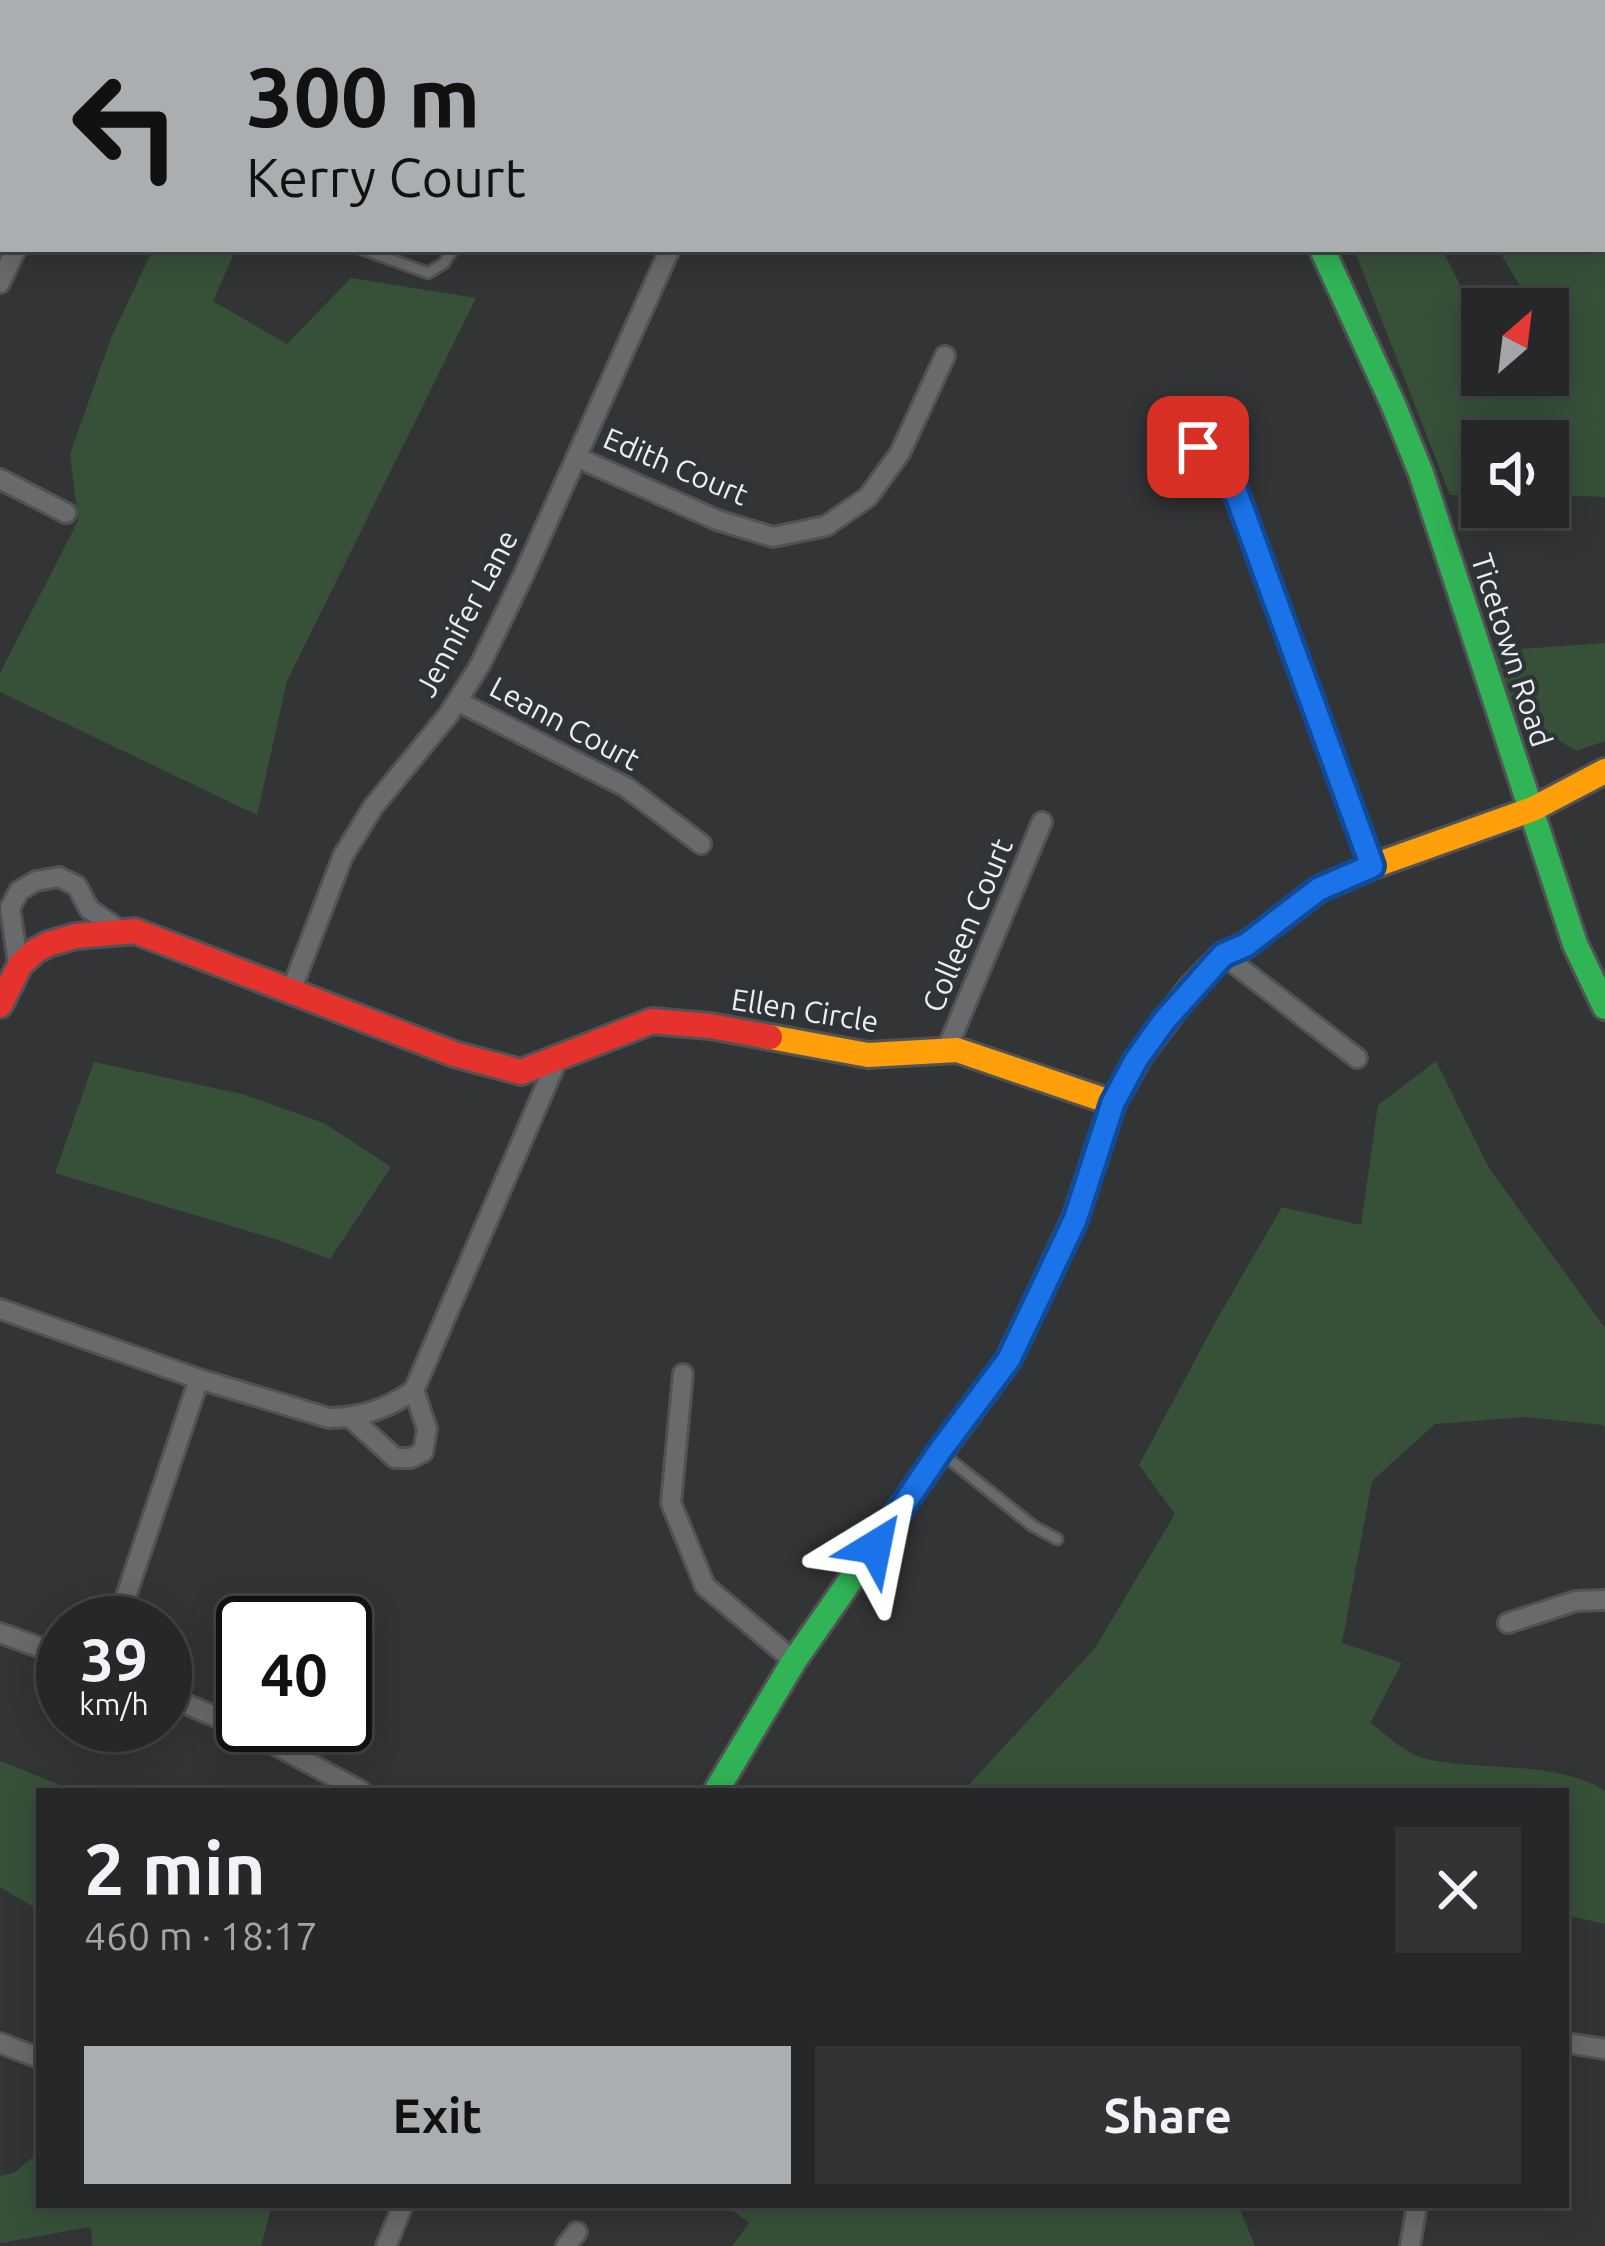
<!DOCTYPE html>
<html lang="en">
<head>
<meta charset="utf-8">
<style>
  body { margin:0; font-family:Ubuntu,sans-serif; background:#323334; color:#f1f3f6; height:100vh; display:flex; flex-direction:column; font-size:45px; white-space:nowrap }
  * { box-sizing:border-box; margin:0 }
  p { font-size:39px; color:#a4a5a8 }
  .icon { flex:none; width:66px; height:66px; fill:none; stroke:currentColor; stroke-width:2; stroke-linecap:round; stroke-linejoin:round }
  .map { position:relative; flex:1; overflow:hidden }
  .panel { position:absolute; left:36px; top:1788px; width:1533px; height:420px; display:flex; flex-direction:column; background:#262728; border-radius:0px; box-shadow:0 6px 30px #0003,0 0 0 3px #424445 }
  .panel>* { flex:none }
  .hud { position:absolute; left:0px; top:0px; width:1605px; height:252px; box-shadow:0 6px 30px #0003,0 0 0 3px #424445; background:#abaeb0; color:#111; overflow:hidden }
  .needle { width:78px; rotate:28deg }
  .controls { position:absolute; left:1461px; top:288px; display:grid; gap:24px }
  .controls a { display:grid; place-items:center; width:108px; height:108px; border-radius:0px; background:#262728; box-shadow:0 6px 30px #0003,0 0 0 3px #424445; font-size:60px }
  .speed { position:absolute; left:36px; top:1596px; display:flex; gap:24px; font-size:60px; font-weight:700; text-align:center }
  .speed>* { display:grid; place-content:center; width:156px; height:156px; border-radius:50%; background:#262728; box-shadow:0 6px 30px #0003,0 0 0 3px #424445; line-height:1 }
  .speed small { font-size:30px; font-weight:400 }
  .speed .limit { border:6px solid #111; border-radius:18px; background:#fff; color:#111 }
  .pin { position:absolute; display:grid; place-items:center; width:102px; height:102px; color:#fff; margin:-51px; border-radius:24px; box-shadow:0 6px 18px #0006 }
  .me { position:absolute; width:132px; margin:-66px; rotate:35deg; stroke-linejoin:round; filter:drop-shadow(0 0 9px #0008) }
  .turn { display:flex; align-items:center; gap:42px; height:252px; padding:0 48px; font-size:54px }
  .turn .icon { width:156px; height:156px; stroke-width:2.5 }
  .turn b { display:block; font-size:84px; line-height:102px }
  .round { display:grid; place-items:center; flex:none; width:126px; height:126px; border-radius:0px; background:#323334 }
  .headline { display:flex; align-items:center; justify-content:space-between; height:204px; padding:0 48px }
  h1 { font-size:72px; font-weight:600; line-height:90px }
  .button { display:flex; gap:24px; margin-top:auto; padding:24px 48px }
  .button a { flex:1; height:138px; border-radius:0px; background:#abaeb0; color:#111; font-size:48px; font-weight:600; line-height:138px; text-align:center }
  .button a+a { background:#323334; color:#f1f3f6 }
  .map>svg:first-child { display:block }
  .green { fill:#375139 }
  .lines { fill:none; stroke-linecap:round; stroke-linejoin:round }
  .lane-casing { stroke:#515254; stroke-width:15 }
  .street-casing { stroke:#515254; stroke-width:24 }
  .fast-casing { stroke:#515254; stroke-width:30 }
  .slow-casing { stroke:#515254; stroke-width:30 }
  .jam-casing { stroke:#515254; stroke-width:30 }
  .lane { stroke:#686a6c; stroke-width:9 }
  .street { stroke:#686a6c; stroke-width:18 }
  .fast { stroke:#30b455; stroke-width:24 }
  .slow { stroke:#ff9f0a; stroke-width:24 }
  .jam { stroke:#e5322d; stroke-width:24 }
  .route-casing { stroke:#114b97; stroke-width:30 }
  .route { stroke:#1a73e8; stroke-width:21 }
  .labels { text-anchor:middle; dominant-baseline:central; stroke-width:9; stroke-linejoin:round; paint-order:stroke }
  .street-label { font-size:30px; fill:#eceff1; stroke:#303438 }
</style>
</head>
<body>
<div class="map">
<svg width="1605" height="2246" viewBox="0 0 1605 2246">
  <rect width="100%" height="100%" fill="#323436"/>
  <!-- green -->
  <path class="green" d="M1079,0H1605V40L1602,43V3H1083Z
    M1602,193L1605,196V497L1548,495V441H1482V495H1450L1354,249H1442L1482,329V375H1548V355L1559,350L1548,332V309H1534L1498,249H1602Z
    M153,249H236L213,301L287,344L351,278L476,298L287,681L257,815L0,692V673L78,521L70,454L111,338Z
    M1605,643V741L1576,751L1512,712L1491,651Z
    M1436,1061L1489,1168L1605,1328V1427L1602,1425L1527,1417L1435,1424L1372,1481L1342,1643L1402,1663L1370,1723C1386,1734 1407,1755 1426,1759C1482,1772 1555,1759 1605,1791V1924L1566,1915V1791H963L1095,1648L1175,1514L1139,1465L1216,1321L1282,1207L1361,1225L1378,1105Z
    M94,1062L242,1094L324,1123L391,1167L330,1259L278,1240L55,1173Z
    M0,1761L75,1791H39V1906L35,1908L0,1887Z
    M39,2152V2205H272L261,2246H92L91,2227L0,2243V2176L14,2173Z
    M726,2205H1238L1255,2246H732L749,2223Z"/>
  <g class="lines">
    <defs>
      <path id="lane" d="M515,0L522,3
        M358,3L361,0
        M546,3L549,0
        M583,3L584,0
        M362,249L428,273L444,263L453,249
        M944,1455L1033,1526L1057,1539"/>
      <path id="street" d="M116,3L117,0
        M781,3L783,0
        M0,147L3,148
        M0,283L16,249
        M1198,447L1234,487L1373,866
        M576,457L717,520L773,537L826,526L868,497L900,453L945,356
        M0,479L66,513
        M457,701L626,787L701,844
        M1223,955L1357,1058
        M19,969L10,908L19,891L36,881L59,877L77,886L89,909L121,931
        M291,991L343,856L373,807L449,714L480,665L523,576L670,249
        M946,1051L1042,822
        M0,1309L199,1379L329,1418C360,1418 389,1408 414,1390L558,1058
        M683,1374L671,1503L705,1586L794,1661
        M351,1418L395,1458H411L423,1452L427,1429L414,1390
        M117,1623L199,1379
        M1508,1623L1576,1601L1605,1600
        M0,1633L63,1656
        M165,1695L251,1732L361,1791
        M0,2043L39,2058
        M1566,2043L1605,2049
        M386,2246L403,2205
        M566,2246L577,2232
        M1410,2246L1417,2205"/>
      <path id="fast" d="M1322,249L1393,404L1421,473L1575,944L1605,1007
        M716,1791L794,1661L940,1452L1009,1359L1075,1219L1113,1103L1140,1055"/>
      <path id="slow" d="M1073,0L1076,3
        M770,1037L868,1055L957,1050L1113,1103
        M1140,1055L1190,989L1223,955L1246,945L1319,889L1373,866L1533,809L1605,771"/>
      <path id="jam" d="M0,1005L20,965L35,951L48,944L76,936L135,931L454,1054L521,1072L652,1021L710,1026L770,1037"/>
    </defs>
    <!-- lane casing -->
    <use href="#lane" class="lane-casing"/>
    <!-- street casing -->
    <use href="#street" class="street-casing"/>
    <!-- fast casing -->
    <use href="#fast" class="fast-casing"/>
    <!-- slow casing -->
    <use href="#slow" class="slow-casing"/>
    <!-- jam casing -->
    <use href="#jam" class="jam-casing"/>
    <!-- lane -->
    <use href="#lane" class="lane"/>
    <!-- street -->
    <use href="#street" class="street"/>
    <!-- fast -->
    <use href="#fast" class="fast"/>
    <!-- slow -->
    <use href="#slow" class="slow"/>
    <!-- jam -->
    <use href="#jam" class="jam"/>
  </g>
  <g class="lines">
    <defs>
      <path id="route" d="M875,1547L940,1451L1009,1359L1075,1220L1113,1103L1136,1060L1164,1021L1223,955L1246,945L1319,889L1372,866L1234,487L1198,447"/>
    </defs>
    <!-- route casing -->
    <use href="#route" class="route-casing"/>
    <!-- route -->
    <use href="#route" class="route"/>
  </g>
  <g class="labels">
    <!-- street labels -->
    <g class="street-label">
      <text transform="translate(676 466) rotate(23)">Edith Court</text>
      <text transform="translate(466 613) rotate(-62)">Jennifer Lane</text>
      <text transform="translate(1512 650) rotate(72)">Ticetown Road</text>
      <text transform="translate(565 723) rotate(28)">Leann Court</text>
      <text transform="translate(967 925) rotate(-67)">Colleen Court</text>
      <text transform="translate(805 1010) rotate(9)">Ellen Circle</text>
    </g>
  </g>
</svg>
<div class="controls">
<a><svg class="needle" viewBox="-14 -14 28 28"><path d="M0-13l5 13h-10z" fill="#e53935"/><path d="M0 13l5-13h-10z" fill="#a4a5a8"/></svg></a>
<a><svg class="icon" aria-label="sound" viewBox="0 0 24 24"><path d="M4 9h4l5-4v14l-5-4H4zM17 9q2 3 0 6"/></svg></a>
</div>
<div class="speed"><div>39<small>km/h</small></div><div class="limit">40</div></div>
<div class="pin" style="left:1198px;top:447px;background:#d93025"><svg class="icon" aria-label="arrive" viewBox="0 0 24 24"><path d="M6 21V4h12l-3 4 3 4H6"/></svg></div>
<svg class="me" style="left:875px;top:1547px" viewBox="-20 -20 40 40"><path d="M0-17L14 15 0 8-14 15z" fill="#1a73e8" stroke="#fff" stroke-width="4"/></svg>
<div class="hud">
<div class="turn"><svg class="icon" aria-label="left" viewBox="0 0 24 24"><path d="M17 20v-9H6M10 6l-5 5 5 5"/></svg><div><b>300 m</b>Kerry Court</div></div>
</div>
<section class="panel">
<div class="headline"><div><h1>2 min</h1><p>460 m · 18:17</p></div><a class="round"><svg class="icon" aria-label="close" viewBox="0 0 24 24"><path d="M6 6l12 12M18 6L6 18"/></svg></a></div>
<div class="button"><a>Exit</a><a>Share</a></div>
</section>
</div>
</body>
</html>
